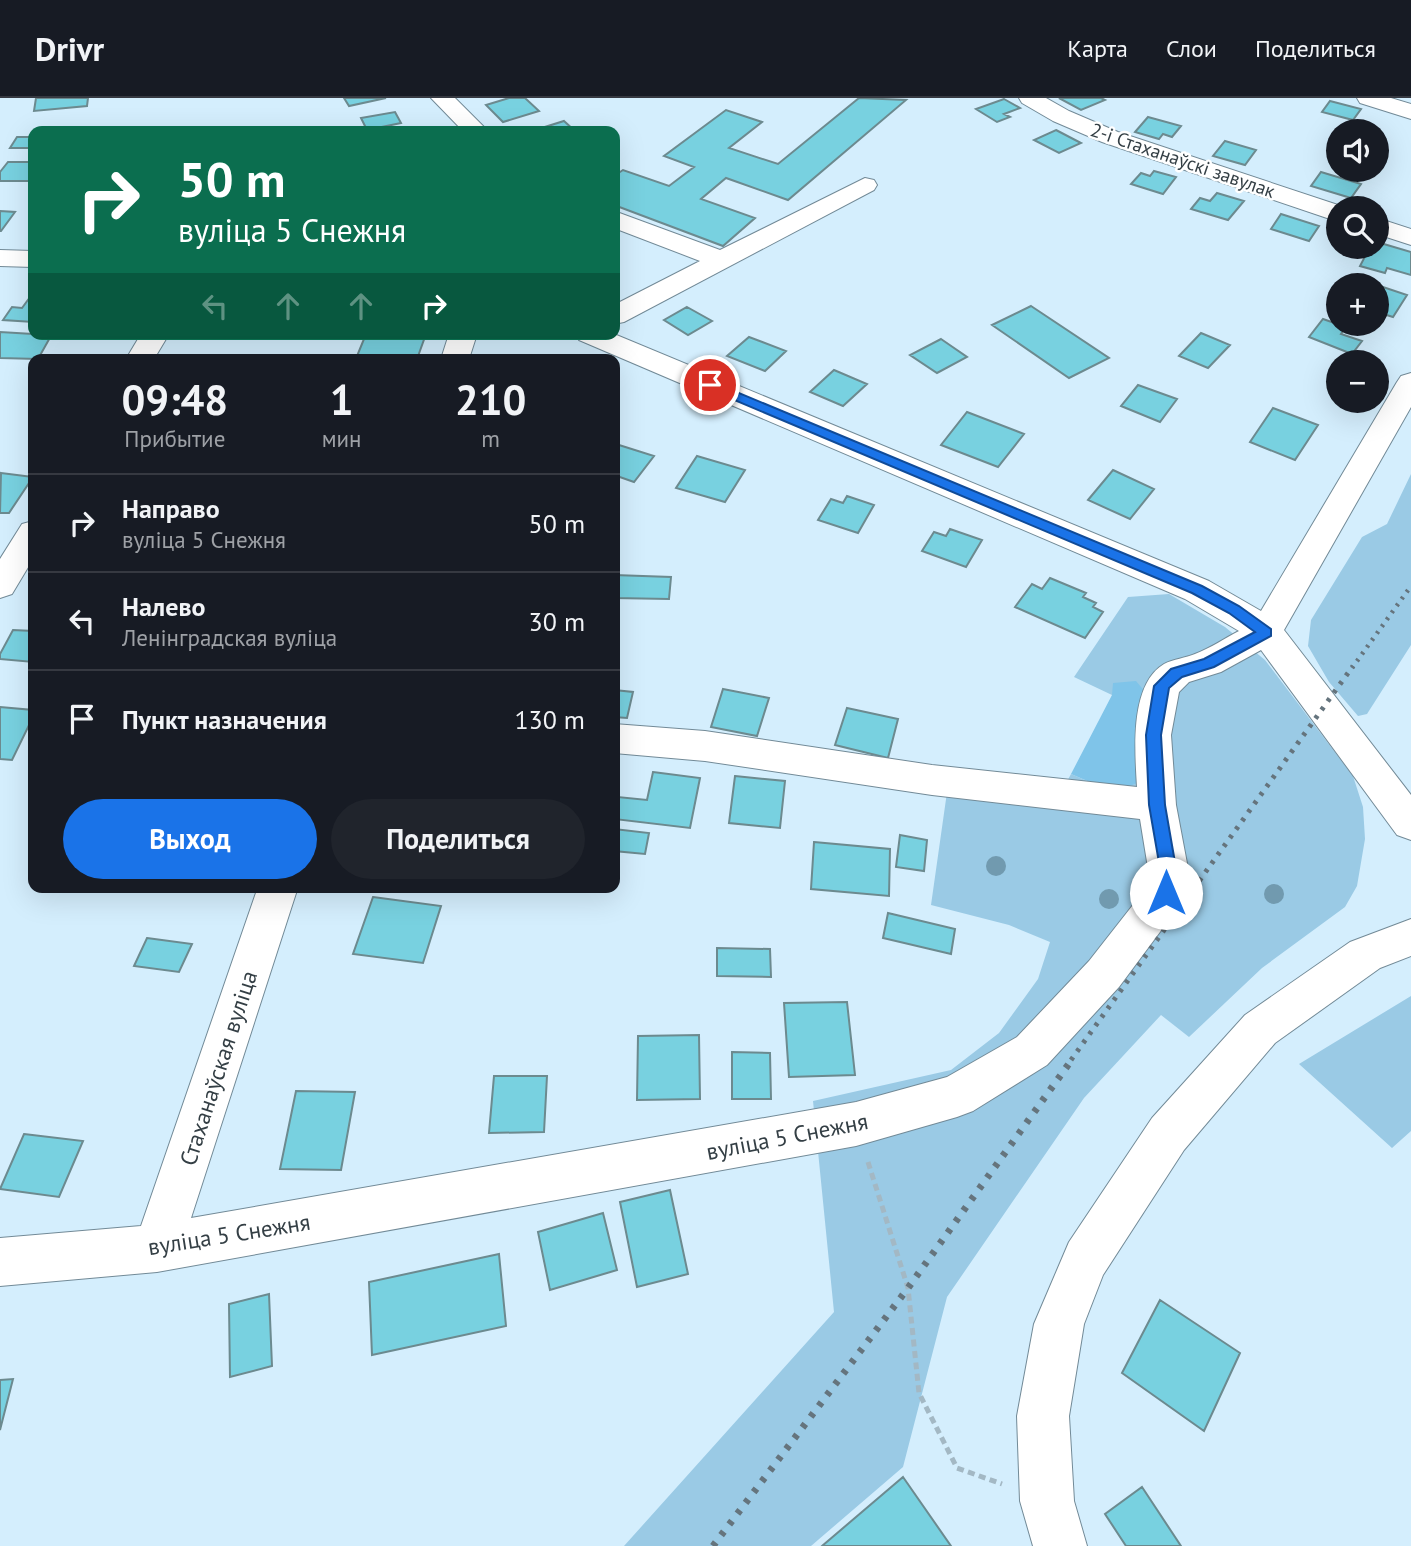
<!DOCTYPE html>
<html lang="ru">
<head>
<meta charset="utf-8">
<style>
  body { margin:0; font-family:"PT Sans",sans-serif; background:#20242c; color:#f1f3f6; height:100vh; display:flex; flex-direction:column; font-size:26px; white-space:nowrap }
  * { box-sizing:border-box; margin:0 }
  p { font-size:23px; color:#9ea1a6 }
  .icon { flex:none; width:38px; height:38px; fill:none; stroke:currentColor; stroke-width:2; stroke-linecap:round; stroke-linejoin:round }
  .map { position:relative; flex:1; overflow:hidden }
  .side { position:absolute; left:28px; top:256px; width:592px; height:539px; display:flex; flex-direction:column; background:#171b24; border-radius:14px; box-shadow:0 7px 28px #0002 }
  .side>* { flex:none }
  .banner { position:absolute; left:28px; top:28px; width:592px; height:214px; border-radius:14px; box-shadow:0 7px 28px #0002; background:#0b6e4f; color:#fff; overflow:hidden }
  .tools { position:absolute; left:1326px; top:21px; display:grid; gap:14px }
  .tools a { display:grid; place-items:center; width:63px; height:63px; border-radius:50%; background:#171b24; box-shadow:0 7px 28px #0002; font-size:35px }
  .pin { position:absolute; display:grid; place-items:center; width:60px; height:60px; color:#fff; margin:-30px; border:4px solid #fff; border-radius:50%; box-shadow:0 2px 7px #0007 }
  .me { position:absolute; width:77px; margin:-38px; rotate:0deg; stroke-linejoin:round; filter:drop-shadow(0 0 5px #0008) }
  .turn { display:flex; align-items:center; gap:24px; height:147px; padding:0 35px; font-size:32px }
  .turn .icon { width:91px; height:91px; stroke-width:2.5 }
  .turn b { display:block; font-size:49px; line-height:60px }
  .lanes { display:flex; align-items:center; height:66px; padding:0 35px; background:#0003; justify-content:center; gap:35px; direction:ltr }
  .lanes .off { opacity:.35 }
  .eta { display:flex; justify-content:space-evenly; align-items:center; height:119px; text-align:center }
  .eta b { font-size:42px; font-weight:700; line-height:49px }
  .action { display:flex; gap:14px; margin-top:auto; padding:14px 35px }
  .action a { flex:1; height:80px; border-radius:42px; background:#1a73e8; color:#fff; font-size:28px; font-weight:700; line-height:80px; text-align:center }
  .action a+a { background:#20242c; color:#f1f3f6 }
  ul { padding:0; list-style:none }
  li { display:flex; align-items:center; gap:21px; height:98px; padding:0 35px; border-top:2px solid #363941 }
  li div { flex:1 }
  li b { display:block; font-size:26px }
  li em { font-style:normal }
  header { display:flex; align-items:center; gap:42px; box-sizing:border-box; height:98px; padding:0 35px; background:#171b24; border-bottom:2px solid #363941 }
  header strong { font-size:33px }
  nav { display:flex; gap:38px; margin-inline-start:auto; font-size:24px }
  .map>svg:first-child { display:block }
  .green { fill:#9acae5 }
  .forest { fill:#7fc4e9 }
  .building { fill:#78d1e0; stroke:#6c8a8f; stroke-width:2 }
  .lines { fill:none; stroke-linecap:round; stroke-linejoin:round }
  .minor-casing { stroke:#728a97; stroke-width:2 }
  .path { stroke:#a3b8c4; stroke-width:5; stroke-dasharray:7 4.5; stroke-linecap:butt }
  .minor { fill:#fff; fill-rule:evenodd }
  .rail-far2 { stroke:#65747d; stroke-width:4.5; stroke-dasharray:2.5 6; stroke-linecap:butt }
  .rail-far1 { stroke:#65747d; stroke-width:5; stroke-dasharray:3.5 7; stroke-linecap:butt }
  .rail { stroke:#65747d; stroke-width:7; stroke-dasharray:4.5 9; stroke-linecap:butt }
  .tree { fill:#719aaf }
  .route { fill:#1a73e8; stroke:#114b97; stroke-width:2 }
  .labels { text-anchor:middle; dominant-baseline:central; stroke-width:5; stroke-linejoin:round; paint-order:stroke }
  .far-street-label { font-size:19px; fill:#343f45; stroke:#fff }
  .street-label { font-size:23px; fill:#343f45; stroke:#fff }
</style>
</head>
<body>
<header>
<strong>Drivr</strong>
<nav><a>Карта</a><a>Слои</a><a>Поделиться</a></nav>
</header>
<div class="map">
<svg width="1411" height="1448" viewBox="0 0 1411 1448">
  <rect width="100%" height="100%" fill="#d4eefd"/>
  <!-- green -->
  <path class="green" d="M1411,376V547L1367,616L1358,618L1329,584L1308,548L1311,522L1362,439L1387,426Z
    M1169,496L1225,529L1265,562L1353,678L1363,709L1365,741L1357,788L1345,809L1262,870L1189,939L1161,917L1084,1000L947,1199L903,1369L811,1448H624L834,1214L813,1003L951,972L999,935L1038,881L1050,844L1009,827L931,807L950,673L1065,687L1071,676L1113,694L1112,597L1074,579L1128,499Z
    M1411,898V1033L1392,1050L1299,966Z"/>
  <!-- forest -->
  <path class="forest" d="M1136,583L1152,602L1148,681L1113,694L1071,676L1112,597L1113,585Z"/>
  <!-- building -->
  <path class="building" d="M36,0H88L87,8L34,13Z
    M344,0H386L349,8Z
    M509,0H525L539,13L503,24L486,7Z
    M859,0L906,2L788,102L726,80L701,101L755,120L723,148L614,107V78L623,72L669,88L694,69L664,58L726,12L762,24L729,50L778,66Z
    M1059,0H1101L1105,2L1081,12Z
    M1004,1L1020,10L1004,16L1010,19L997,24L976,11Z
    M1330,3L1361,11L1353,22L1322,14Z
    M395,14L401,25L367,32L361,20Z
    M1148,19L1181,28L1172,39L1163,36L1159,41L1135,34Z
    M564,23L575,33H532Z
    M1056,32L1081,45L1059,55L1034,42Z
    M17,39H33V50H10Z
    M1225,43L1256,52L1245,67L1213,58Z
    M8,64H33V83H0V74Z
    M1154,73L1176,79L1163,96L1131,86L1141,75L1150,78Z
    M1321,74L1361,86L1351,100L1311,88Z
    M1217,95L1244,103L1228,122L1191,111L1200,100L1210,103Z
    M0,113L15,114L1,133H0Z
    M1281,116L1319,128L1309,143L1271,131Z
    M1377,144L1411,154V177L1387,170L1385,175L1360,168L1370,149H1377Z
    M1365,183L1407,197L1393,219L1377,214V187H1362Z
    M33,195V224L3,222L12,209L22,210Z
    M1031,208L1109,260L1069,280L992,227Z
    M687,209L712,223L688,237L664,222Z
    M1323,221L1346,229L1341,236L1362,243L1352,256L1309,239Z
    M0,234L33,236H52L38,261L0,260Z
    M1201,235L1230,247L1208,270L1179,258Z
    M366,236H426L417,261L357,258Z
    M749,239L786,253L765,273L727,258Z
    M941,241L967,259L937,275L910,257Z
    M834,272L867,286L843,308L810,294Z
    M1138,287L1177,301L1160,324L1121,308Z
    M1273,310L1318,327L1295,362L1250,344Z
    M967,314L1024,336L998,369L941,347Z
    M619,347L654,358L634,384L614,377V353Z
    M697,358L745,372L725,404L676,390Z
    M1113,372L1154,391L1130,421L1088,402Z
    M1,375L33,379L9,415H0Z
    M847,398L874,407L858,435L818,422L831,401L843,405Z
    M950,431L982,442L966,469L922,453L934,434L946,438Z
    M614,477L671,479L669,501L614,500Z
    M1050,480L1086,495L1083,499L1096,505L1093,509L1103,514L1085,540L1015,509L1032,486L1042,491Z
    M13,532L33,533V564L0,561V556Z
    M723,591L769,600L757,638L711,629Z
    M614,592L633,594L627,620L614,619Z
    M0,609L33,612V619L12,662L0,661Z
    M847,610L898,621L888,660L835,647Z
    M653,674L700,680L690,730L614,721L618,699L647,702Z
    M735,678L785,683L780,730L729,725Z
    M614,731L649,735L645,756L614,753Z
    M900,737L927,742L924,773L896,769Z
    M814,744L890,751L889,798L811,791Z
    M373,799L441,808L423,865L353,856Z
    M888,815L955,831L951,856L883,840Z
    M147,840L192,846L179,874L134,868Z
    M717,850L770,851L771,879L717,878Z
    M847,904L855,977L789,979L784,905Z
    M699,937L700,1001L637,1002L638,938Z
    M732,954L770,955L771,1001H732Z
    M494,978H547L544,1034L489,1035Z
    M296,993L355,994L341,1072L280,1071Z
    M24,1036L83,1043L59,1099L0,1091Z
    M670,1092L688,1176L637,1189L620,1104Z
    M603,1115L617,1172L550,1192L538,1134Z
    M499,1156L506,1228L372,1257L369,1184Z
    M269,1196L272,1268L230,1279L229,1206Z
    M1160,1202L1240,1255L1204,1333L1122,1275Z
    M13,1281L0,1332V1282Z
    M903,1379L951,1448H822Z
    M1142,1389L1181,1448H1126L1105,1416Z"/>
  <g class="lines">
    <defs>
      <path id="minor" d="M431,0H455L488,33H463Z
        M1019,0H1046L1069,13L1118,34L1347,110H1339V124L1330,121L1102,44L1053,23L1022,5Z
        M1357,0H1391L1411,6V21L1360,5Z
        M865,80L874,82L877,87L874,92L624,224L614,226V207L700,163L614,130V113L720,152Z
        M1377,120L1411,131V147L1377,136Z
        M0,152L33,153V169L0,168Z
        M141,236H169L154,261H126Z
        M449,236H477L469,261H441Z
        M575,236H614L1209,483L1261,513L1397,284L1401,278L1411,275V309L1284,532L1411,697V742L1397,737L1261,552L1221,574L1189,584L1179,594L1171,637L1176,707L1189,776L1186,795L1180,807L1119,889L1047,967L973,1013L957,1019L856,1048L157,1174L0,1188V1140L141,1128L258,789H298L191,1120L856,1004L947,979L1017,939L1089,863L1147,789L1149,776L1140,721L932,697L705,663L614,655V626L705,633L932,667L1137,689C1135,654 1129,587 1164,566C1173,561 1186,560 1195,556C1211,550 1225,540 1239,533L1185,501L579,242Z
        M33,423V461L12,496L0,500V461L22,426Z
        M1411,821V858L1380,870L1275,945L1184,1052L1103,1177L1084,1226L1069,1318L1074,1403L1087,1448H1033L1020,1403L1017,1318L1034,1226L1069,1144L1152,1020L1245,917L1350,844Z"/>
    </defs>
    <!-- minor casing -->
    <use href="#minor" class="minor-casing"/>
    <!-- path -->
    <path class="path" d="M868,1064L908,1190L919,1295L957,1370L1002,1386"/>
    <!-- minor -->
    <use href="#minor" class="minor"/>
    <!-- rail-far2 -->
    <path class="rail-far2" d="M1352,570L1411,488"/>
    <!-- rail-far1 -->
    <path class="rail-far1" d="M1071,962L1353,568"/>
    <!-- rail -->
    <path class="rail" d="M713,1448L908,1190L1073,960"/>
  </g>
  <!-- trees -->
  <g class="tree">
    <circle cx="996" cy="768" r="10"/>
    <circle cx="1274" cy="796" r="10"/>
    <circle cx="1109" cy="801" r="10"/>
  </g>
  <!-- route -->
  <path class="route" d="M710,283L1202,488L1239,508L1271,531V538L1214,569L1182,579L1169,590L1161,637L1165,707L1177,776L1172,800H1160L1158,795L1161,776L1149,707L1146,637L1154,588L1171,571L1204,561L1255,534L1229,515L1192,495L706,290L705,287Z"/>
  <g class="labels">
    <!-- far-street labels -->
    <g class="far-street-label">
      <text transform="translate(1183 62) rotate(19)">2-і Стаханаўскі завулак</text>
    </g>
    <!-- street labels -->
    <g class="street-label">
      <text transform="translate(218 970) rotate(-72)">Стаханаўская вуліца</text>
      <text transform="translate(787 1038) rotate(-11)">вуліца 5 Снежня</text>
      <text transform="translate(229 1136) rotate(-9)">вуліца 5 Снежня</text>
    </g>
  </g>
</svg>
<div class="tools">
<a><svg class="icon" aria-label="sound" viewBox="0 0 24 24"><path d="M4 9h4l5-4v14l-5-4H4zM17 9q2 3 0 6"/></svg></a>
<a><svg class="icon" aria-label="search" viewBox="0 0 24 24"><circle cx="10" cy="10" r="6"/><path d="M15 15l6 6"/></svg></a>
<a>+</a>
<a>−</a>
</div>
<div class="pin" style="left:710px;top:287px;background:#d93025"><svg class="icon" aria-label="arrive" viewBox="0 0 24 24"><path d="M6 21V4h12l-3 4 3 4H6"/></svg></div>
<svg class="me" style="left:1166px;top:795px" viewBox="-20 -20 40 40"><circle r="19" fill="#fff"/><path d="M0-13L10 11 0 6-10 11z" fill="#1a73e8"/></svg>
<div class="banner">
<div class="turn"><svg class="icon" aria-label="right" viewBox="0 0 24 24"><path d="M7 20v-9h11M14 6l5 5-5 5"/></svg><div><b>50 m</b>вуліца 5 Снежня</div></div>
<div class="lanes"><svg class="icon off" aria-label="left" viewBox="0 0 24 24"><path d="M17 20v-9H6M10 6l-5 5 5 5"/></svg><svg class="icon off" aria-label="ahead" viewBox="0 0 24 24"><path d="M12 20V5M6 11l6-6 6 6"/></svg><svg class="icon off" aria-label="ahead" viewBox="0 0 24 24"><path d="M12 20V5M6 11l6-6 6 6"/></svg><svg class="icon" aria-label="right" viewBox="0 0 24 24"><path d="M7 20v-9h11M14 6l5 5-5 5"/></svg></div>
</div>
<section class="side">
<div class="eta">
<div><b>09:48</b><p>Прибытие</p></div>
<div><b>1</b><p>мин</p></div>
<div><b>210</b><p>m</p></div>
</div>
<ul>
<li><svg class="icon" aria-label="right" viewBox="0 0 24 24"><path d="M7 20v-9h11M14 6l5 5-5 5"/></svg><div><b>Направо</b><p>вуліца 5 Снежня</p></div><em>50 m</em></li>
<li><svg class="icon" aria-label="left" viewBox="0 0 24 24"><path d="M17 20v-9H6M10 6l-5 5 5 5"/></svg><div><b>Налево</b><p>Ленінградская вуліца</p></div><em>30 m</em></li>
<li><svg class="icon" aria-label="arrive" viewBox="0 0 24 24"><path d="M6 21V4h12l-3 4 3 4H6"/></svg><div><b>Пункт назначения</b></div><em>130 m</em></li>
</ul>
<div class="action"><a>Выход</a><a>Поделиться</a></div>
</section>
</div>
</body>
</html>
